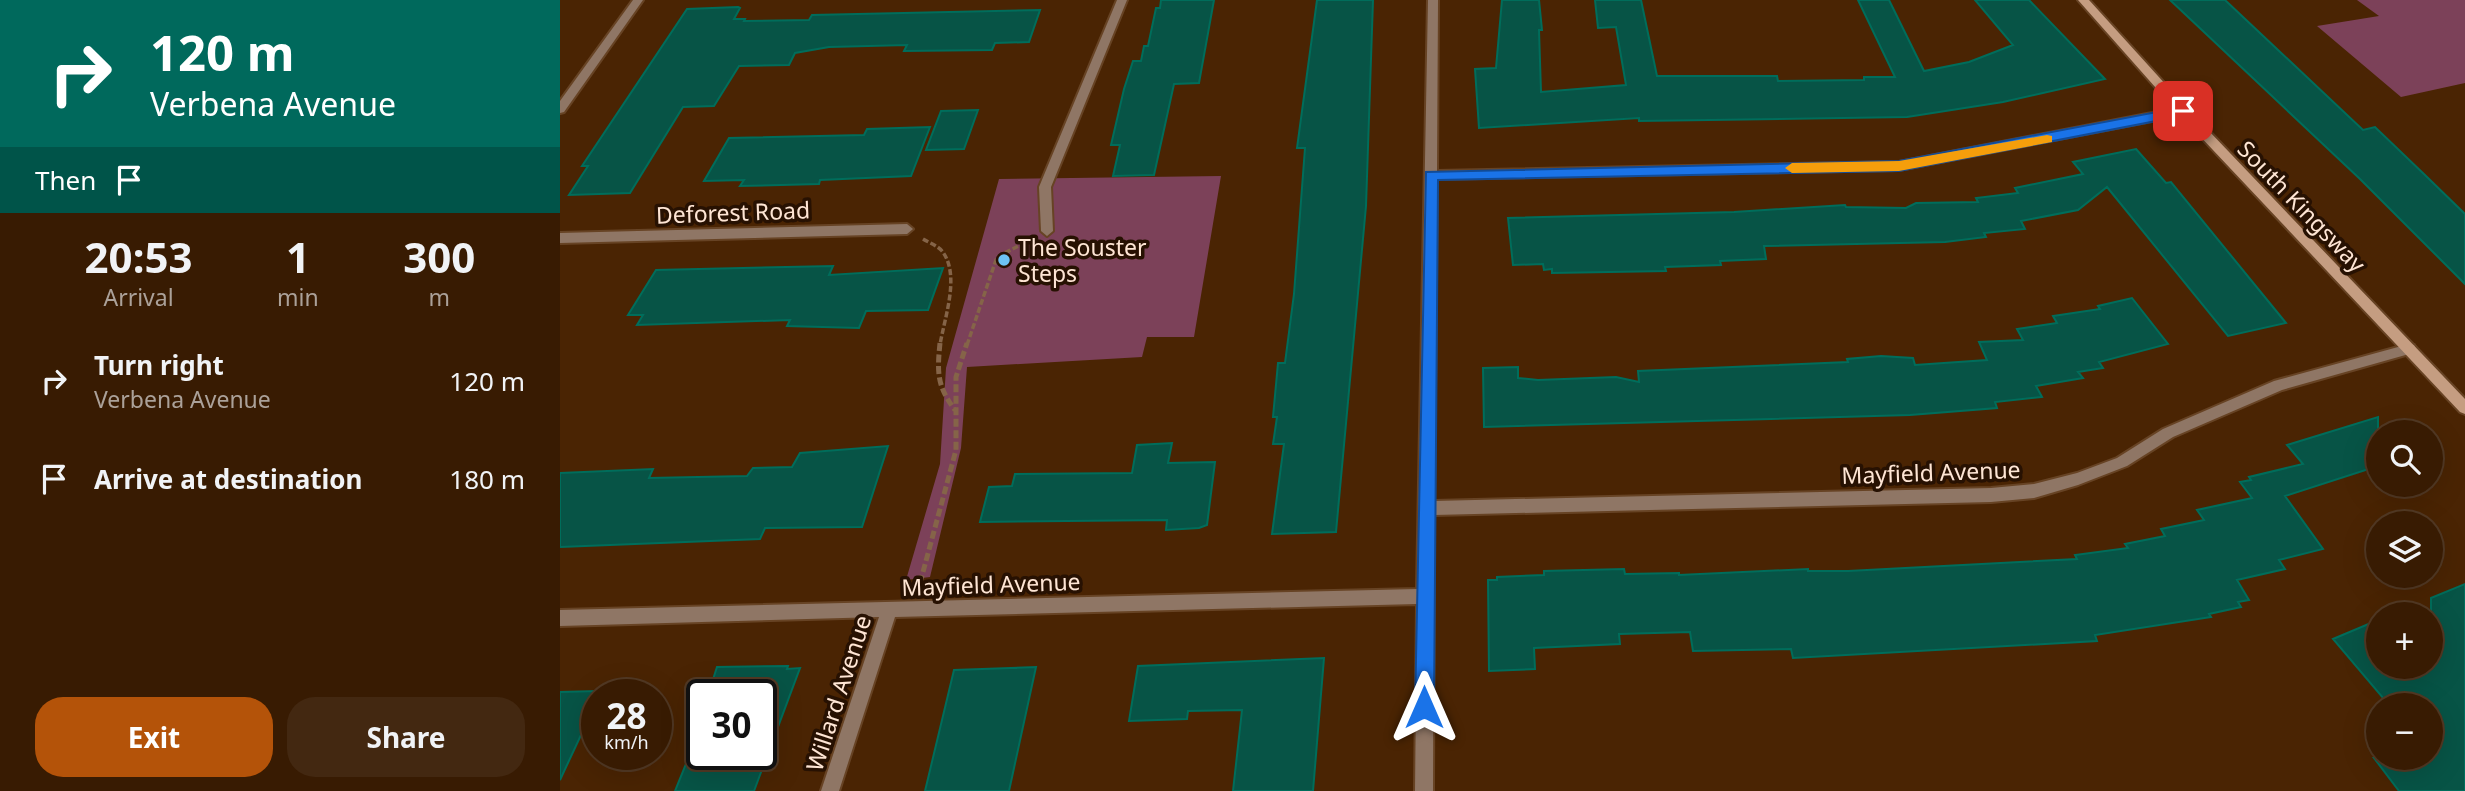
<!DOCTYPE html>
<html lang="en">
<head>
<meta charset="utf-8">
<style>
  body { margin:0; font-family:"Noto Sans",sans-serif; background:#432811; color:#f1f3f6; height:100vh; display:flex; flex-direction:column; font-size:26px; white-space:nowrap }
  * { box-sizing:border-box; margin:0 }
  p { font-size:23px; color:#aba199 }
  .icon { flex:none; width:38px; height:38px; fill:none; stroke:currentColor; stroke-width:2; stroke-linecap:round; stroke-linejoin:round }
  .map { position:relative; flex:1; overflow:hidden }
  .details { display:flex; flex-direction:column; background:#381b02; width:560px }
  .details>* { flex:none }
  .guide { background:#00695c; color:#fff; overflow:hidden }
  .buttons { position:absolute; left:1806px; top:420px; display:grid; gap:14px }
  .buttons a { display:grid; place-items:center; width:77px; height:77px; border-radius:50%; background:#381b02; box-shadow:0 7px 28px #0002,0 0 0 2px #523924; font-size:35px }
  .speed { position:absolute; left:21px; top:679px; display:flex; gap:14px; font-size:35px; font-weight:700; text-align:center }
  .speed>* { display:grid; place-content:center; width:91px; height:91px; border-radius:50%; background:#381b02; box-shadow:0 7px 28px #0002,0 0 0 2px #523924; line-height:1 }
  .speed small { font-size:18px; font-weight:400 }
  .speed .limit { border:4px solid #111; border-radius:10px; background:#fff; color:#111 }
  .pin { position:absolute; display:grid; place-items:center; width:60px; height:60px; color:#fff; margin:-30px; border-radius:14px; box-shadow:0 4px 10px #0006 }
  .me { position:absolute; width:77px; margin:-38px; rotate:0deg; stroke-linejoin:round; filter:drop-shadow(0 0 5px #0008) }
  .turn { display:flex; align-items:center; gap:24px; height:147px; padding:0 35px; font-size:32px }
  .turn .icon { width:91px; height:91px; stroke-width:2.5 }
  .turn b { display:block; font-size:49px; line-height:60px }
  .then { display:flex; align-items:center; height:66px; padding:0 35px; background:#0003; gap:14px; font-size:26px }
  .eta { display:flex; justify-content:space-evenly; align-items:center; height:119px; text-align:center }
  .eta b { font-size:42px; font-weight:700; line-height:49px }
  .primary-button { display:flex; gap:14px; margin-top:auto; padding:14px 35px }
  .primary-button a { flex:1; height:80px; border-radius:28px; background:#b45309; color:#fff; font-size:28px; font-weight:700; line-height:80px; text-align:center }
  .primary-button a+a { background:#432811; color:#f1f3f6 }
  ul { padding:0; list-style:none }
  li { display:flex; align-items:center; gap:21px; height:98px; padding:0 35px }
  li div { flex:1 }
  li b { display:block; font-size:26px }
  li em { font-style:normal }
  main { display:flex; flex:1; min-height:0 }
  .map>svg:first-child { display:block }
  .green { fill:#7c4159 }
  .building { fill:#075446; stroke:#006d5b; stroke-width:2 }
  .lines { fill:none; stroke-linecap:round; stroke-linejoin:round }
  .street-casing { stroke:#674324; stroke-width:4 }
  .secondary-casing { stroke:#674324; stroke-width:4 }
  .path-far1 { stroke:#856448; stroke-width:3.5; stroke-dasharray:6 2.5; stroke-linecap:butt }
  .path { stroke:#856448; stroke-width:5; stroke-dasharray:8 3.5; stroke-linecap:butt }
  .street { fill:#8f7665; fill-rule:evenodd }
  .secondary { fill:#c59d81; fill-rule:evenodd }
  .route { fill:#1a73e8; stroke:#114b97; stroke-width:2 }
  .slow { fill:#f59e0b }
  .poi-dot { fill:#6dc2f3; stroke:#271102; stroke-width:2.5 }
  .labels { text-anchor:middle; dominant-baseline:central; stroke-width:7; stroke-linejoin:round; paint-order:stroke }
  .street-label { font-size:23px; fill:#fee5d4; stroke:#271102 }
  .poi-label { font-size:23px; fill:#fee5d4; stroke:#271102; text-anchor:start }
</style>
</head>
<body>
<main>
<section class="details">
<div class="guide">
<div class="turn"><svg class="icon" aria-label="right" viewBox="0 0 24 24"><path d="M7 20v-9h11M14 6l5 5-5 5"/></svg><div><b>120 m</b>Verbena Avenue</div></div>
<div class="then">Then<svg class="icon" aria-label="arrive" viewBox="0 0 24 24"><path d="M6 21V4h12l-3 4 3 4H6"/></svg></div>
</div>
<div class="eta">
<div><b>20:53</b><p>Arrival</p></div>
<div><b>1</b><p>min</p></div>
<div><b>300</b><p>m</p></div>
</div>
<ul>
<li><svg class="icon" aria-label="right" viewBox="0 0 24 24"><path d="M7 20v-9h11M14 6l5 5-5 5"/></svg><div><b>Turn right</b><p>Verbena Avenue</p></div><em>120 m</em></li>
<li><svg class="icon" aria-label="arrive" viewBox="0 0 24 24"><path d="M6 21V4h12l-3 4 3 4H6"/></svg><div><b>Arrive at destination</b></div><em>180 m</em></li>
</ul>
<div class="primary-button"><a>Exit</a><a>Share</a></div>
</section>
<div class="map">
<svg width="1905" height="791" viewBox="0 0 1905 791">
  <rect width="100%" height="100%" fill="#4a2403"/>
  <!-- green -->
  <path class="green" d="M1797,0H1905V83L1841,97L1757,26L1819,16Z
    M661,176L634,337H587L582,357L407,367L401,448L370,577L346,580L380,464L386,368L439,179Z"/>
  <!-- building -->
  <path class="building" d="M601,0H654L639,83L614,84L594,175L553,176L560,145H551L564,89L573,61H581L584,46H588L596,8H600Z
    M757,0H813L806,206L776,532L712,534L724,444H713L717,417H713L718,363H725L734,294L745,148H737Z
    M942,0H979L982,30H979L981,92L1066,85L1056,27L1038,28L1035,0H1081L1097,76H1217L1218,81L1304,80V77H1335L1298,0H1329L1364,71L1409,62L1453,45L1415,0H1469L1545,79L1443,102L1347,117L1079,121V118L919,128L915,69L936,68Z
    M1610,0H1665L1803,130L1815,127L1866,176L1905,214V284L1800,179Z
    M178,7L180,8L174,19H185L184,21L249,20L252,15L480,10L469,42L435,43L432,50L344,51L347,45L269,47L235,53L229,65L179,66L154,106L123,107L70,193L9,195L28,166H22L127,9Z
    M418,110L404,149L366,150L381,111Z
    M370,127L351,176L260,180L259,184L180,186L184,180L144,181L169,138L304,135L307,129Z
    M1576,149L1606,183L1611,182L1726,323L1668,336L1547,187L1518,210L1461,221L1465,229L1424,233L1426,237L1385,242L1204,246L1206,259L1160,261L1161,265L1105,267L1106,271L992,273V269L984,270L983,264L953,265L948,218L1174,212L1285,205L1286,207L1346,208L1356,203L1418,202L1416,198L1458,193L1455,188L1523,174L1513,162Z
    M273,266L269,275L383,268L368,310L306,311L299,328L227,326L230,320L77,325L83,315H68L96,270Z
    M1572,298L1608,344L1539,362L1543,368L1518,372L1523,378L1476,386L1482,397L1435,402L1437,408L1350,415L924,427L923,368L958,367V378L978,380L1056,377L1079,382L1078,371L1288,362L1287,359L1321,356L1353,358L1355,365L1427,360L1419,342L1463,340L1457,329L1497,323L1493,316L1540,309L1538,306Z
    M1818,417V466L1725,496L1763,549L1719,560L1725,569L1677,580L1689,600L1678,602L1681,607L1649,614L1651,617L1535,635L1537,641L1233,658L1231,649L1133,651L1130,632L1059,634L1060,644L974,648L975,669L929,671L928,580H937V577L984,575V571L1064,569L1065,574L1119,573V575L1248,569V571H1288L1517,559L1515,555L1568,548L1565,544L1605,536L1601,529L1644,520L1637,510L1692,498L1680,482L1691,480L1689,477L1743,464L1727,445Z
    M612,443L608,463L655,462L647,525L639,528L606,530L607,520L420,522L429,487L452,486L455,474L572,473L577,445Z
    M328,446L302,527L205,528L200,539L0,547V473L93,469L89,478L187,476L193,468L232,467L240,453Z
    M1905,584V791H1839L1814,758H1871V705H1829L1773,639L1818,620V667H1871V598Z
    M764,658L753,791H673L682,710L628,711L627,719L569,721L578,666Z
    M228,666L227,669L240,668L194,791H115L130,754H201V695H148L157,667Z
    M476,667L449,791H365L394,670Z
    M37,691L32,704L35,705L0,780V692Z"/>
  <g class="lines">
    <defs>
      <path id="street" d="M73,0H83L4,112L0,113V101Z
        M557,0H567L491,187L493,231L487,236L481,231L479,187Z
        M868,0H878L877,171L1339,162L1623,107L1629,111L1623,115L1339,170L877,179L874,501L1431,488L1474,484L1517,473L1557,458L1603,429L1714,381L1849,344L1854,345L1856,349L1854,353L1849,354L1722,390L1613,437L1567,466L1518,485L1474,498L1431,502L874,515L873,791H855L857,604L335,617L279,791H261L319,617L0,626V610L857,589Z
        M347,224L353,229L347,234L0,243V233Z"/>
      <path id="secondary" d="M1518,0H1529L1627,108L1905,399V414L1900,412L1619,114Z"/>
    </defs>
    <!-- street casing -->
    <use href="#street" class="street-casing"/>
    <!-- secondary casing -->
    <use href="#secondary" class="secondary-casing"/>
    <!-- path-far1 -->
    <path class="path-far1" d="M363,239C368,242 378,246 382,251C401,275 384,319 380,345
      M407,345L437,257L468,241"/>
    <!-- path -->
    <path class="path" d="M380,343C377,373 377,386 395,410
      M360,583L396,450V377L407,343"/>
    <!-- street -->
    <use href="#street" class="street"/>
    <!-- secondary -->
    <use href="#secondary" class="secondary"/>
  </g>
  <!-- route -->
  <path class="route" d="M1623,107L1629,111L1627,115L1339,171L878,180L874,707L871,714L864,717L857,714L855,707L866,172L1339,161Z"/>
  <!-- slow -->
  <path class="slow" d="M1487,135L1492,136V142L1339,171L1232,173L1225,168L1232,163L1339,161Z"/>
  <!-- markers -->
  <circle class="poi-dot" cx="444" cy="260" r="7"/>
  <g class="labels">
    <!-- street labels -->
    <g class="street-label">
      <text transform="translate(1742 206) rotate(46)">South Kingsway</text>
      <text transform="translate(173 212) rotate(-2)">Deforest Road</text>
      <text transform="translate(1371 472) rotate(-2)">Mayfield Avenue</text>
      <text transform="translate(431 584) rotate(-2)">Mayfield Avenue</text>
      <text transform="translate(278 693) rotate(-72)">Willard Avenue</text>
    </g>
    <!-- poi labels -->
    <g class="poi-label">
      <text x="458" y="247">The Souster<tspan x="458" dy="26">Steps</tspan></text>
    </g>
  </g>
</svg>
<div class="buttons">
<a><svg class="icon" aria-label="search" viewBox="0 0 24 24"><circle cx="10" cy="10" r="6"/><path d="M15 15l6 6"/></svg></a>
<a><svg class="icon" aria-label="layers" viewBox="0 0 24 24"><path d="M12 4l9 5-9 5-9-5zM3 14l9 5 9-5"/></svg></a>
<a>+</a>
<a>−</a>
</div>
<div class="speed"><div>28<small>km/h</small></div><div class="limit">30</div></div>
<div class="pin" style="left:1623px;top:111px;background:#d93025"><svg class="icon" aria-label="arrive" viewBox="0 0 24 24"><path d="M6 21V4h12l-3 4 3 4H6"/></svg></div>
<svg class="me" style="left:864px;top:707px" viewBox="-20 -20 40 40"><path d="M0-17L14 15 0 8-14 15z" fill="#1a73e8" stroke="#fff" stroke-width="4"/></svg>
</div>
</main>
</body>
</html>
